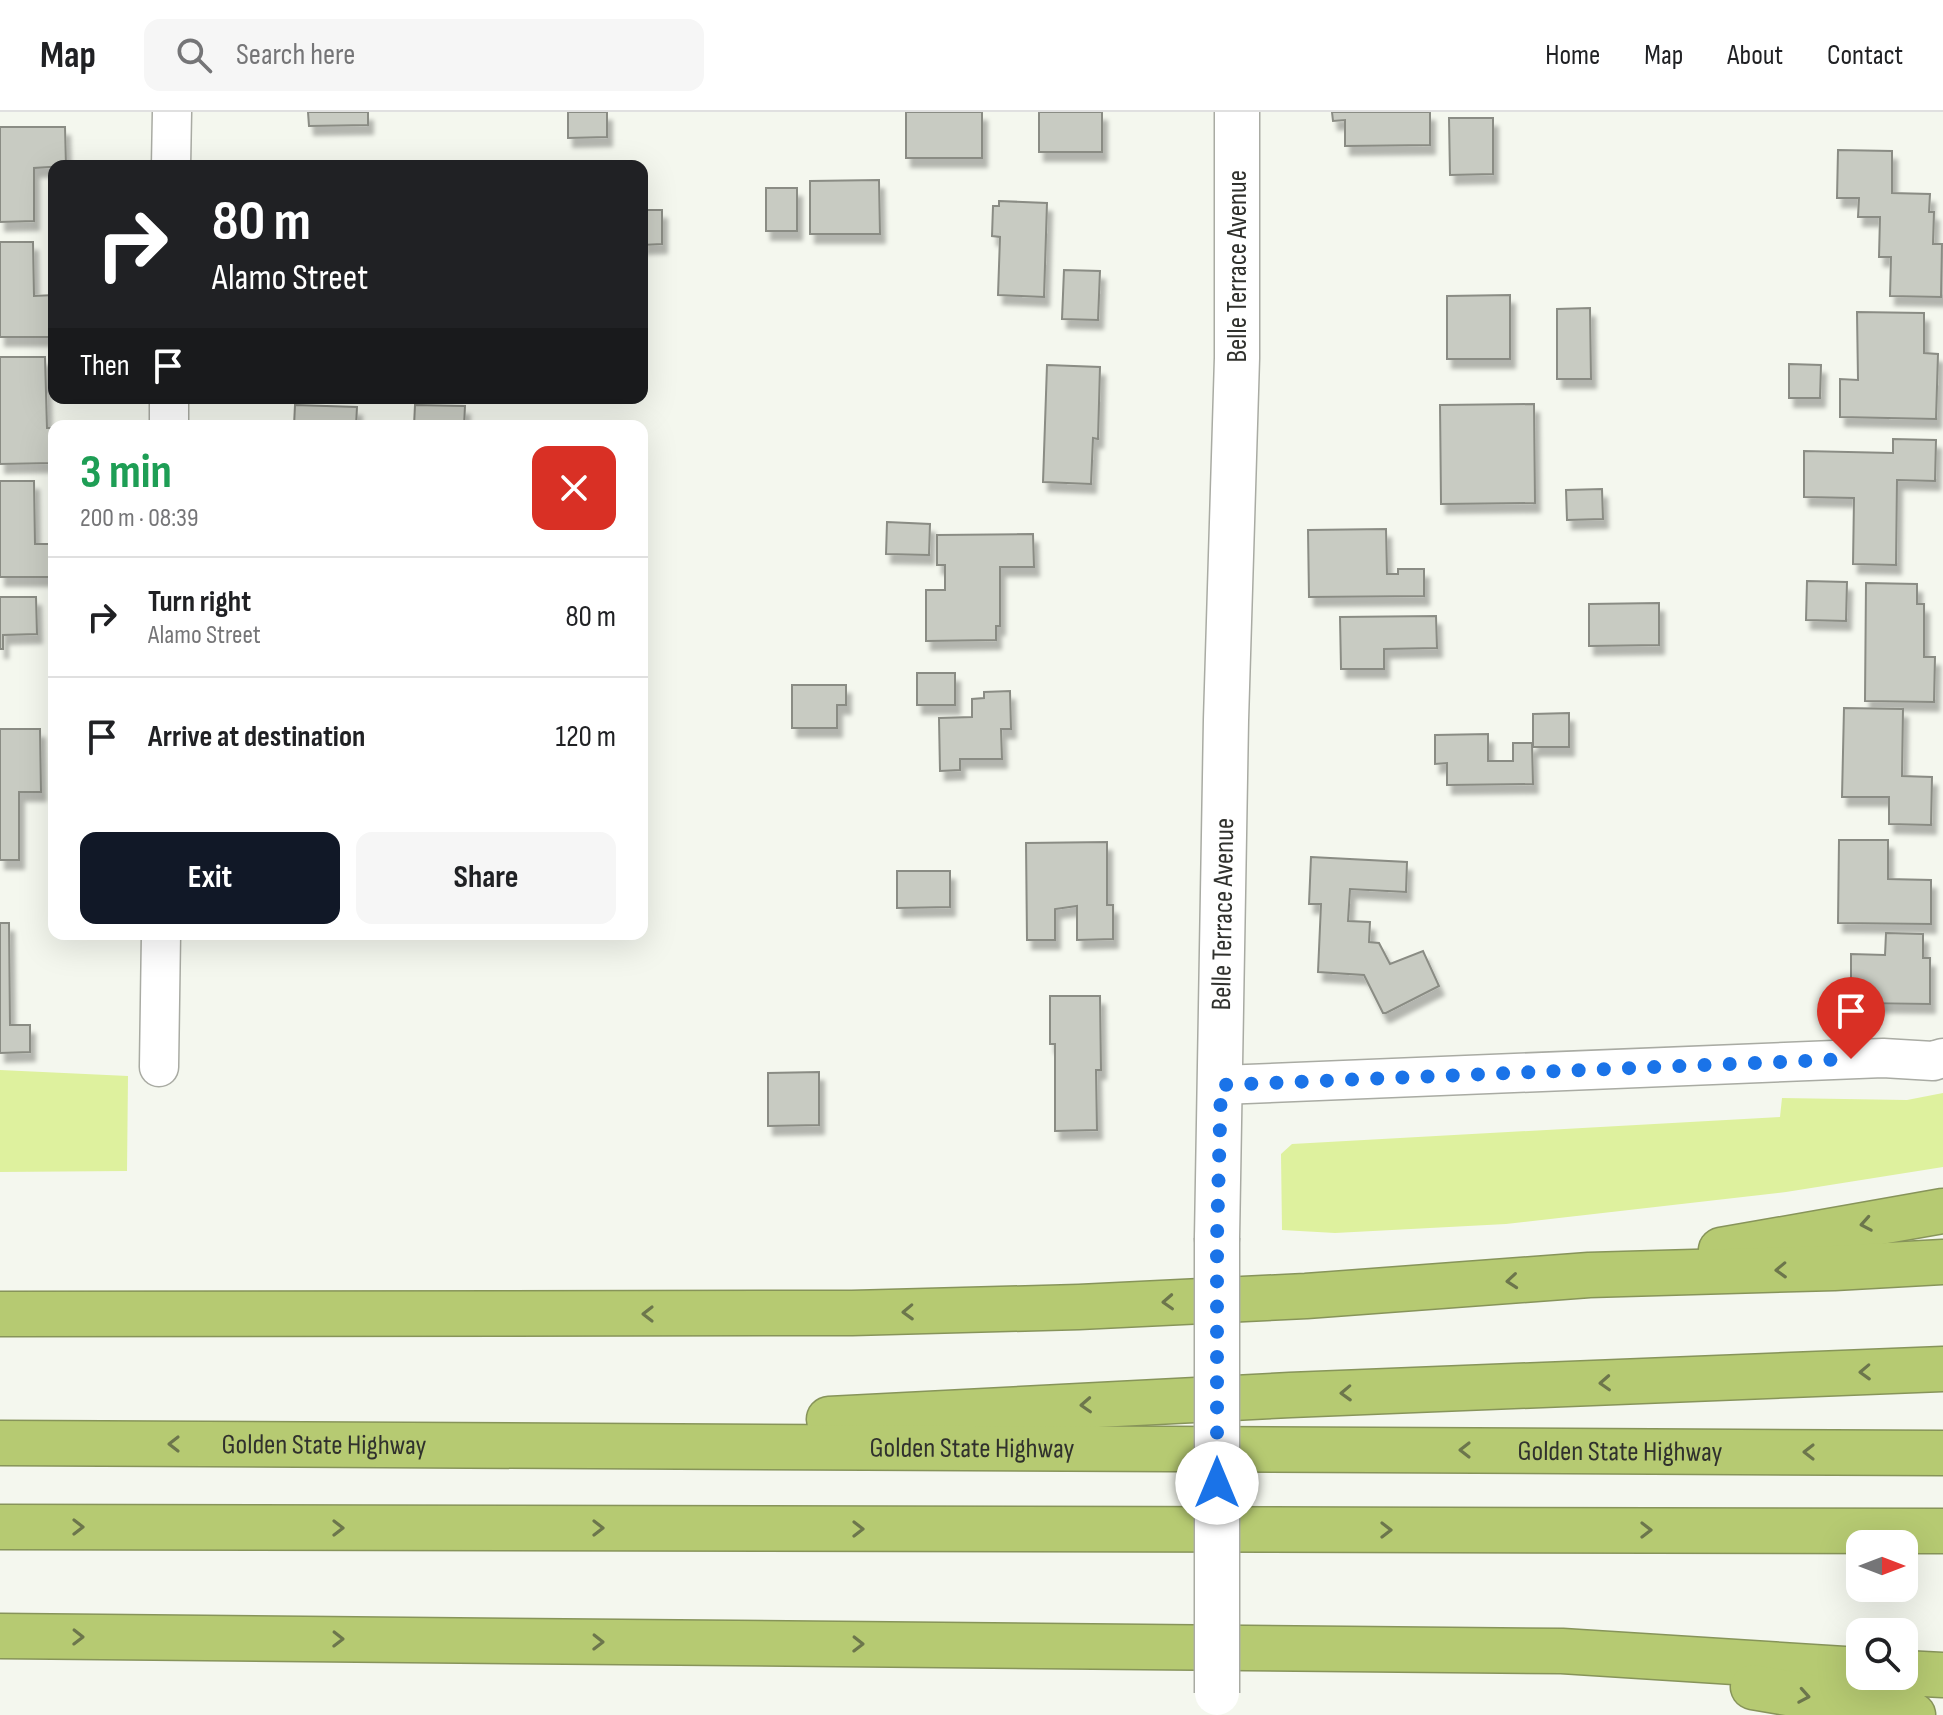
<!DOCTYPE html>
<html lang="en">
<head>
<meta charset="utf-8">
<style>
  body { margin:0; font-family:"Sofia Sans Condensed",sans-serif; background:#f6f6f6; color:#202124; height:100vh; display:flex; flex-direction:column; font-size:30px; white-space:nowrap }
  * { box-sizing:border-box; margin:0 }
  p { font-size:26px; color:#757577 }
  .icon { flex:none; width:44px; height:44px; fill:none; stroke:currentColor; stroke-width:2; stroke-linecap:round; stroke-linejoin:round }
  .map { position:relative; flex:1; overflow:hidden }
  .sheet { position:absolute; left:48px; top:308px; width:600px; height:520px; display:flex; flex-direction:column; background:#fff; border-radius:16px; box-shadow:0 8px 32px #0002 }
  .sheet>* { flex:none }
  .hud { position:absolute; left:48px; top:48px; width:600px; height:244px; border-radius:16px; box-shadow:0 8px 32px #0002; background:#202124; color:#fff; overflow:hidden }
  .needle { width:52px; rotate:90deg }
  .tools { position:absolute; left:1846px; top:1418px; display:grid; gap:16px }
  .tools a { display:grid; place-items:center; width:72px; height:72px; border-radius:16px; background:#fff; box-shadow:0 8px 32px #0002; font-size:40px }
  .pin { position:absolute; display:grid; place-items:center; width:68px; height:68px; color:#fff; margin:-82px -34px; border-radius:50% 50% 50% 0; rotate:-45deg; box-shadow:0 0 8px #0007 }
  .pin .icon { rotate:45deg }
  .me { position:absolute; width:88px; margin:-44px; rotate:0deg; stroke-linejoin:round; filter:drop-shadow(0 0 6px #0008) }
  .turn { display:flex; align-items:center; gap:28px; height:168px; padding:0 32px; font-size:36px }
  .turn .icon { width:104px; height:104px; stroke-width:2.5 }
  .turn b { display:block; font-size:56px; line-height:68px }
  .then { display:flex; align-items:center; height:76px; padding:0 32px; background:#0003; gap:16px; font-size:30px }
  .round { display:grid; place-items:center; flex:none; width:84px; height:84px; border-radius:16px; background:#f6f6f6 }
  .summary { display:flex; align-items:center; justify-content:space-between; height:136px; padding:0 32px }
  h1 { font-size:48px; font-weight:700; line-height:60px; color:#1e9e55 }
  .action { display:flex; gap:16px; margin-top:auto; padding:16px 32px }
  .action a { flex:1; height:92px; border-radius:16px; background:#111827; color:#fff; font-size:32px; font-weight:700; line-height:92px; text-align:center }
  .action a+a { background:#f6f6f6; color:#202124 }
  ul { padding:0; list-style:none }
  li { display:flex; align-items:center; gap:24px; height:120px; padding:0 32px; border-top:2px solid #e0e0e0 }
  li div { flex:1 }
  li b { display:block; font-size:30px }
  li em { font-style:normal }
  header { display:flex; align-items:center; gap:48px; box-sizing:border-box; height:112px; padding:0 40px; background:#fff; border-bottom:2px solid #e0e0e0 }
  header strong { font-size:38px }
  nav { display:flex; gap:44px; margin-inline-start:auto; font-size:28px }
  .search { width:560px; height:72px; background:#f6f6f6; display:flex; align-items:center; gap:20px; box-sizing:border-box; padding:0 28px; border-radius:16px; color:#757577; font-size:30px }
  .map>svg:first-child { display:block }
  .green { fill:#def19e }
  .building { fill:#c8cbc2; stroke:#8a8c84; stroke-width:2; filter:url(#shadow) }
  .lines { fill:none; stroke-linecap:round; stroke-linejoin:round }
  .minor-casing { stroke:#a9aba3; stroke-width:41 }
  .tertiary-casing { stroke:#a9aba3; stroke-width:47 }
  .motorway-casing { stroke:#87945a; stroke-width:47 }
  .minor { stroke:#fff; stroke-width:38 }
  .tertiary { stroke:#fff; stroke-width:44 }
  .motorway { stroke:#b6ca72; stroke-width:44 }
  .tertiary-bridge-casing { stroke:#a9aba3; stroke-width:47; stroke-linecap:butt }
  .tertiary-bridge { stroke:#fff; stroke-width:44 }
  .oneway { stroke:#6c764c }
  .route { stroke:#1a73e8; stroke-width:14; stroke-dasharray:0 25.2 }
  .labels { text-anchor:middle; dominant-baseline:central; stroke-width:6; stroke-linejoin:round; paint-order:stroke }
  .street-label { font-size:28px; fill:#30312d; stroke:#fff }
</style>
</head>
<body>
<header>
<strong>Map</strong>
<div class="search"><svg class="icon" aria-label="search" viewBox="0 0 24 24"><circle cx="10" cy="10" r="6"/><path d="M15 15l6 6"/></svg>Search here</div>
<nav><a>Home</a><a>Map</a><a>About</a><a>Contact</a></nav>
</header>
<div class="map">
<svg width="1943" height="1603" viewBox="0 0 1943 1603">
  <defs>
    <filter id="shadow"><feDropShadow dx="5" dy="9" stdDeviation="2" flood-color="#0004"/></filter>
  </defs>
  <rect width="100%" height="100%" fill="#f4f7ee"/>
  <!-- green -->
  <path class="green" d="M0,958L128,964L127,1059L0,1060Z
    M1943,981V1055L1786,1080L1506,1112L1335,1121L1282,1118L1281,1042L1292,1032L1780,1005L1782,986L1907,988Z"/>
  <!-- building -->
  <path class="building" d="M308,0H368V13L309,14Z
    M568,0H607V25L568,26Z
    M906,0H982V46H906Z
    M1039,0H1102V40H1039Z
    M1332,0H1430V33L1345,34V8L1333,9Z
    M1449,6H1493V62L1450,63Z
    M0,15H65L66,54L34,56V109L0,110Z
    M1838,38L1892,39V81L1930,82L1929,100H1934L1933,132H1942L1941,185L1890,184L1891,145H1879L1880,105H1858L1859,86H1837Z
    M879,68L880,122H810V69Z
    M766,76H797V119H766Z
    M999,89L1047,91L1044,185L998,183L1000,125L992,124L993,94H999Z
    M642,98H662V132L642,133Z
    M0,130H33L34,184L54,183V225H0Z
    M1064,158L1100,159L1098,208L1062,207Z
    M1510,183V247H1447V184Z
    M1590,196L1591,267H1557V197Z
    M1857,200L1924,201V241L1938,242L1936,307L1840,305V267L1858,268Z
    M0,245H45L47,316H54V351L0,352Z
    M1789,252L1821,253L1820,286H1789Z
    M1047,253L1100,255L1098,327L1093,326L1091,372L1043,370Z
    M1534,292L1535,391L1441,392L1440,293Z
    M295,293L357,295L356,314H294Z
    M415,293L465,294L464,314H414Z
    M1893,327L1936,328L1935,369L1897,368L1896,453L1853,452L1854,386L1804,385V339L1893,341Z
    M0,369H34L35,432H54V465H0Z
    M1602,377L1603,407L1567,408L1566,378Z
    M887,410L930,412L929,443L886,442Z
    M1386,417L1387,462H1398V457H1424V484L1309,485L1308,418Z
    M1033,422L1034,455H1000V514H996V528L926,529V478H945V453H937V423Z
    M1807,469L1847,470L1846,509L1806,508Z
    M1866,471L1917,472V492H1924V545H1935L1934,590L1865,589Z
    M0,485H36L37,522L3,523V537H0Z
    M1659,491V533L1589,534V492Z
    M1436,504L1437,536L1384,537V557H1341L1340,505Z
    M917,561H955V593H917Z
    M792,573H846V593H837V616H792Z
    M1010,579L1011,617H1001L1002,647H960V658L940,659L939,606L972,605V587L984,586V580Z
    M1844,596L1903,597L1902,664L1932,665L1931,713L1889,712V685H1842Z
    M1569,601V635H1533V602Z
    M0,617H40L41,680H19V748H0Z
    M1488,622V649H1513V631H1532L1533,672L1447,673V651L1435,652V623Z
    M1839,728H1888V767L1931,768V812L1838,811Z
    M1107,730V793H1113V827L1077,828V794L1055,797V828H1027L1026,731Z
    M1311,745L1407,750L1406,780L1350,777L1348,809L1370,810L1369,830L1379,831L1390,852L1423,839L1439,874L1386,901H1383L1364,863L1318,860L1321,792H1309Z
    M897,759H950V795L897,796Z
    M0,811H9L10,913H30V940L0,941Z
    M1886,821L1923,822V846H1930V892L1851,891V842L1885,843Z
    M1050,884H1100L1101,958H1096L1097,1018L1055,1019V932H1050Z
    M819,960V1013L768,1014V961Z"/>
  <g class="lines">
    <defs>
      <path id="minor" d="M171,54L172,0
        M169,314V286
        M159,955L161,822
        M1221,973L1883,946L1933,949L1943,946"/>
      <g id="tertiary">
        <path id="s1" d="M1217,1126L1226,608L1237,246V0"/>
      </g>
      <g id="motorway">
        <path d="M1721,1138L1943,1099"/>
        <path d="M0,1202L852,1201L1079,1195L1306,1184L1589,1163L1834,1156L1943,1150"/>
        <path d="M829,1307L1290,1283L1943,1257"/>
        <path id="s2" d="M0,1331L1943,1341"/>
        <path d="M0,1415L1943,1419"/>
        <path d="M0,1524L1562,1539L1860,1558"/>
        <path d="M1904,1561L1943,1563"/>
        <path d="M1753,1575L1913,1603"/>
      </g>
    </defs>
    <!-- minor casing -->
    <use href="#minor" class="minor-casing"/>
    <!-- tertiary casing -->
    <use href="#tertiary" class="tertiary-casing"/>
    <!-- motorway casing -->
    <use href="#motorway" class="motorway-casing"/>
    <!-- minor -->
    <use href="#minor" class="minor"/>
    <!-- tertiary -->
    <use href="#tertiary" class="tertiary"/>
    <!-- motorway -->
    <use href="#motorway" class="motorway"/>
    <defs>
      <path id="tertiary-bridge" d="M1217,1581V1126"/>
    </defs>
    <!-- tertiary-bridge casing -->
    <use href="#tertiary-bridge" class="tertiary-bridge-casing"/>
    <!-- tertiary-bridge -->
    <use href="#tertiary-bridge" class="tertiary-bridge"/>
  </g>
  <!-- one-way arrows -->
  <defs><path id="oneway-chevron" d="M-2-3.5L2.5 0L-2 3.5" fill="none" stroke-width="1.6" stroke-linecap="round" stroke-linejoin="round" transform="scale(2)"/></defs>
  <g class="oneway">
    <use href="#oneway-chevron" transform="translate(1866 1112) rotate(170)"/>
    <use href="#oneway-chevron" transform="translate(1781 1158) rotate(178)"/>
    <use href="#oneway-chevron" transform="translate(1512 1169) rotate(175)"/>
    <use href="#oneway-chevron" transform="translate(1168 1190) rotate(177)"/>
    <use href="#oneway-chevron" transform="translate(908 1200) rotate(178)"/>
    <use href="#oneway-chevron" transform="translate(648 1202) rotate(180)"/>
    <use href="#oneway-chevron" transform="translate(1865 1260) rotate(178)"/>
    <use href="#oneway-chevron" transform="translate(1605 1271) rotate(177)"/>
    <use href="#oneway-chevron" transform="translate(1346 1281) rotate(178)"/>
    <use href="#oneway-chevron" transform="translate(1086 1293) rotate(177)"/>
    <use href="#oneway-chevron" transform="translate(174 1332) rotate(-180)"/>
    <use href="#oneway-chevron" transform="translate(1465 1338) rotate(-180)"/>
    <use href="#oneway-chevron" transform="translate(1809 1340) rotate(-180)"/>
    <use href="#oneway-chevron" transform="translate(78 1415)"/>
    <use href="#oneway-chevron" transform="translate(338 1416)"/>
    <use href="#oneway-chevron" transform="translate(598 1416)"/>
    <use href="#oneway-chevron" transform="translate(858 1417)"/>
    <use href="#oneway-chevron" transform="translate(1386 1418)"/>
    <use href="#oneway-chevron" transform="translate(1646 1418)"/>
    <use href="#oneway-chevron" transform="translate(78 1525) rotate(1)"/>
    <use href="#oneway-chevron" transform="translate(338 1527) rotate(1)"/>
    <use href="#oneway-chevron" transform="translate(598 1530) rotate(1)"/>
    <use href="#oneway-chevron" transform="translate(858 1532) rotate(1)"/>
    <use href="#oneway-chevron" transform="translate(1804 1584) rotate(10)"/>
  </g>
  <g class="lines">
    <!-- route -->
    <path class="route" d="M1217,1371V1126L1221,973L1851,947"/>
  </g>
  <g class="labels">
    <!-- street labels -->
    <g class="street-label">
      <text stroke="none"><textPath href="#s1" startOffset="972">Belle Terrace Avenue</textPath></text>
      <text stroke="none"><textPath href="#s1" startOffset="324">Belle Terrace Avenue</textPath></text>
      <text stroke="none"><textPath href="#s2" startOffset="324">Golden State Highway</textPath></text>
      <text stroke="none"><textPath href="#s2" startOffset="972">Golden State Highway</textPath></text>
      <text stroke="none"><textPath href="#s2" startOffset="1620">Golden State Highway</textPath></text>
    </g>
  </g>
</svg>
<div class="tools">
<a><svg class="needle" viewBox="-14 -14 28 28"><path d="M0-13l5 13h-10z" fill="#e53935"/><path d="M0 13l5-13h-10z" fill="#757577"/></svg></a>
<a><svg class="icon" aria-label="search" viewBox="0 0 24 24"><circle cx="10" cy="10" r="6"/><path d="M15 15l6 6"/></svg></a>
</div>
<div class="pin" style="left:1851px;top:947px;background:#d93025"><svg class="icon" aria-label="arrive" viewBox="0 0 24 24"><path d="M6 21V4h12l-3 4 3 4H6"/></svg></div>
<svg class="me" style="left:1217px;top:1371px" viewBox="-20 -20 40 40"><circle r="19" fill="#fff"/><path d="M0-13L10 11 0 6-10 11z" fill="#1a73e8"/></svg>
<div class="hud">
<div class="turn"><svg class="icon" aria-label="right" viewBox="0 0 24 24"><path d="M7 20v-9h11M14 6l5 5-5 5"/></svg><div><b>80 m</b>Alamo Street</div></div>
<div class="then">Then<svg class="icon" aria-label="arrive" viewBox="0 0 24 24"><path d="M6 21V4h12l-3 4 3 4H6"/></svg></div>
</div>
<section class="sheet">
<div class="summary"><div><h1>3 min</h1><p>200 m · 08:39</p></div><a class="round" style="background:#d93025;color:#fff"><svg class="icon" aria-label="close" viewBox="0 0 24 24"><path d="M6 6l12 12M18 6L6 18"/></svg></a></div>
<ul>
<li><svg class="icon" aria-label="right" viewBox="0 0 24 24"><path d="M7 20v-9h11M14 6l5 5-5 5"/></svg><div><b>Turn right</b><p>Alamo Street</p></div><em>80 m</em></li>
<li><svg class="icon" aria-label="arrive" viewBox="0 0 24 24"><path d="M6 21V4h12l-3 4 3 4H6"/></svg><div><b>Arrive at destination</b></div><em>120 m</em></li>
</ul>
<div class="action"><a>Exit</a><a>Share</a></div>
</section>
</div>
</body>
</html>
